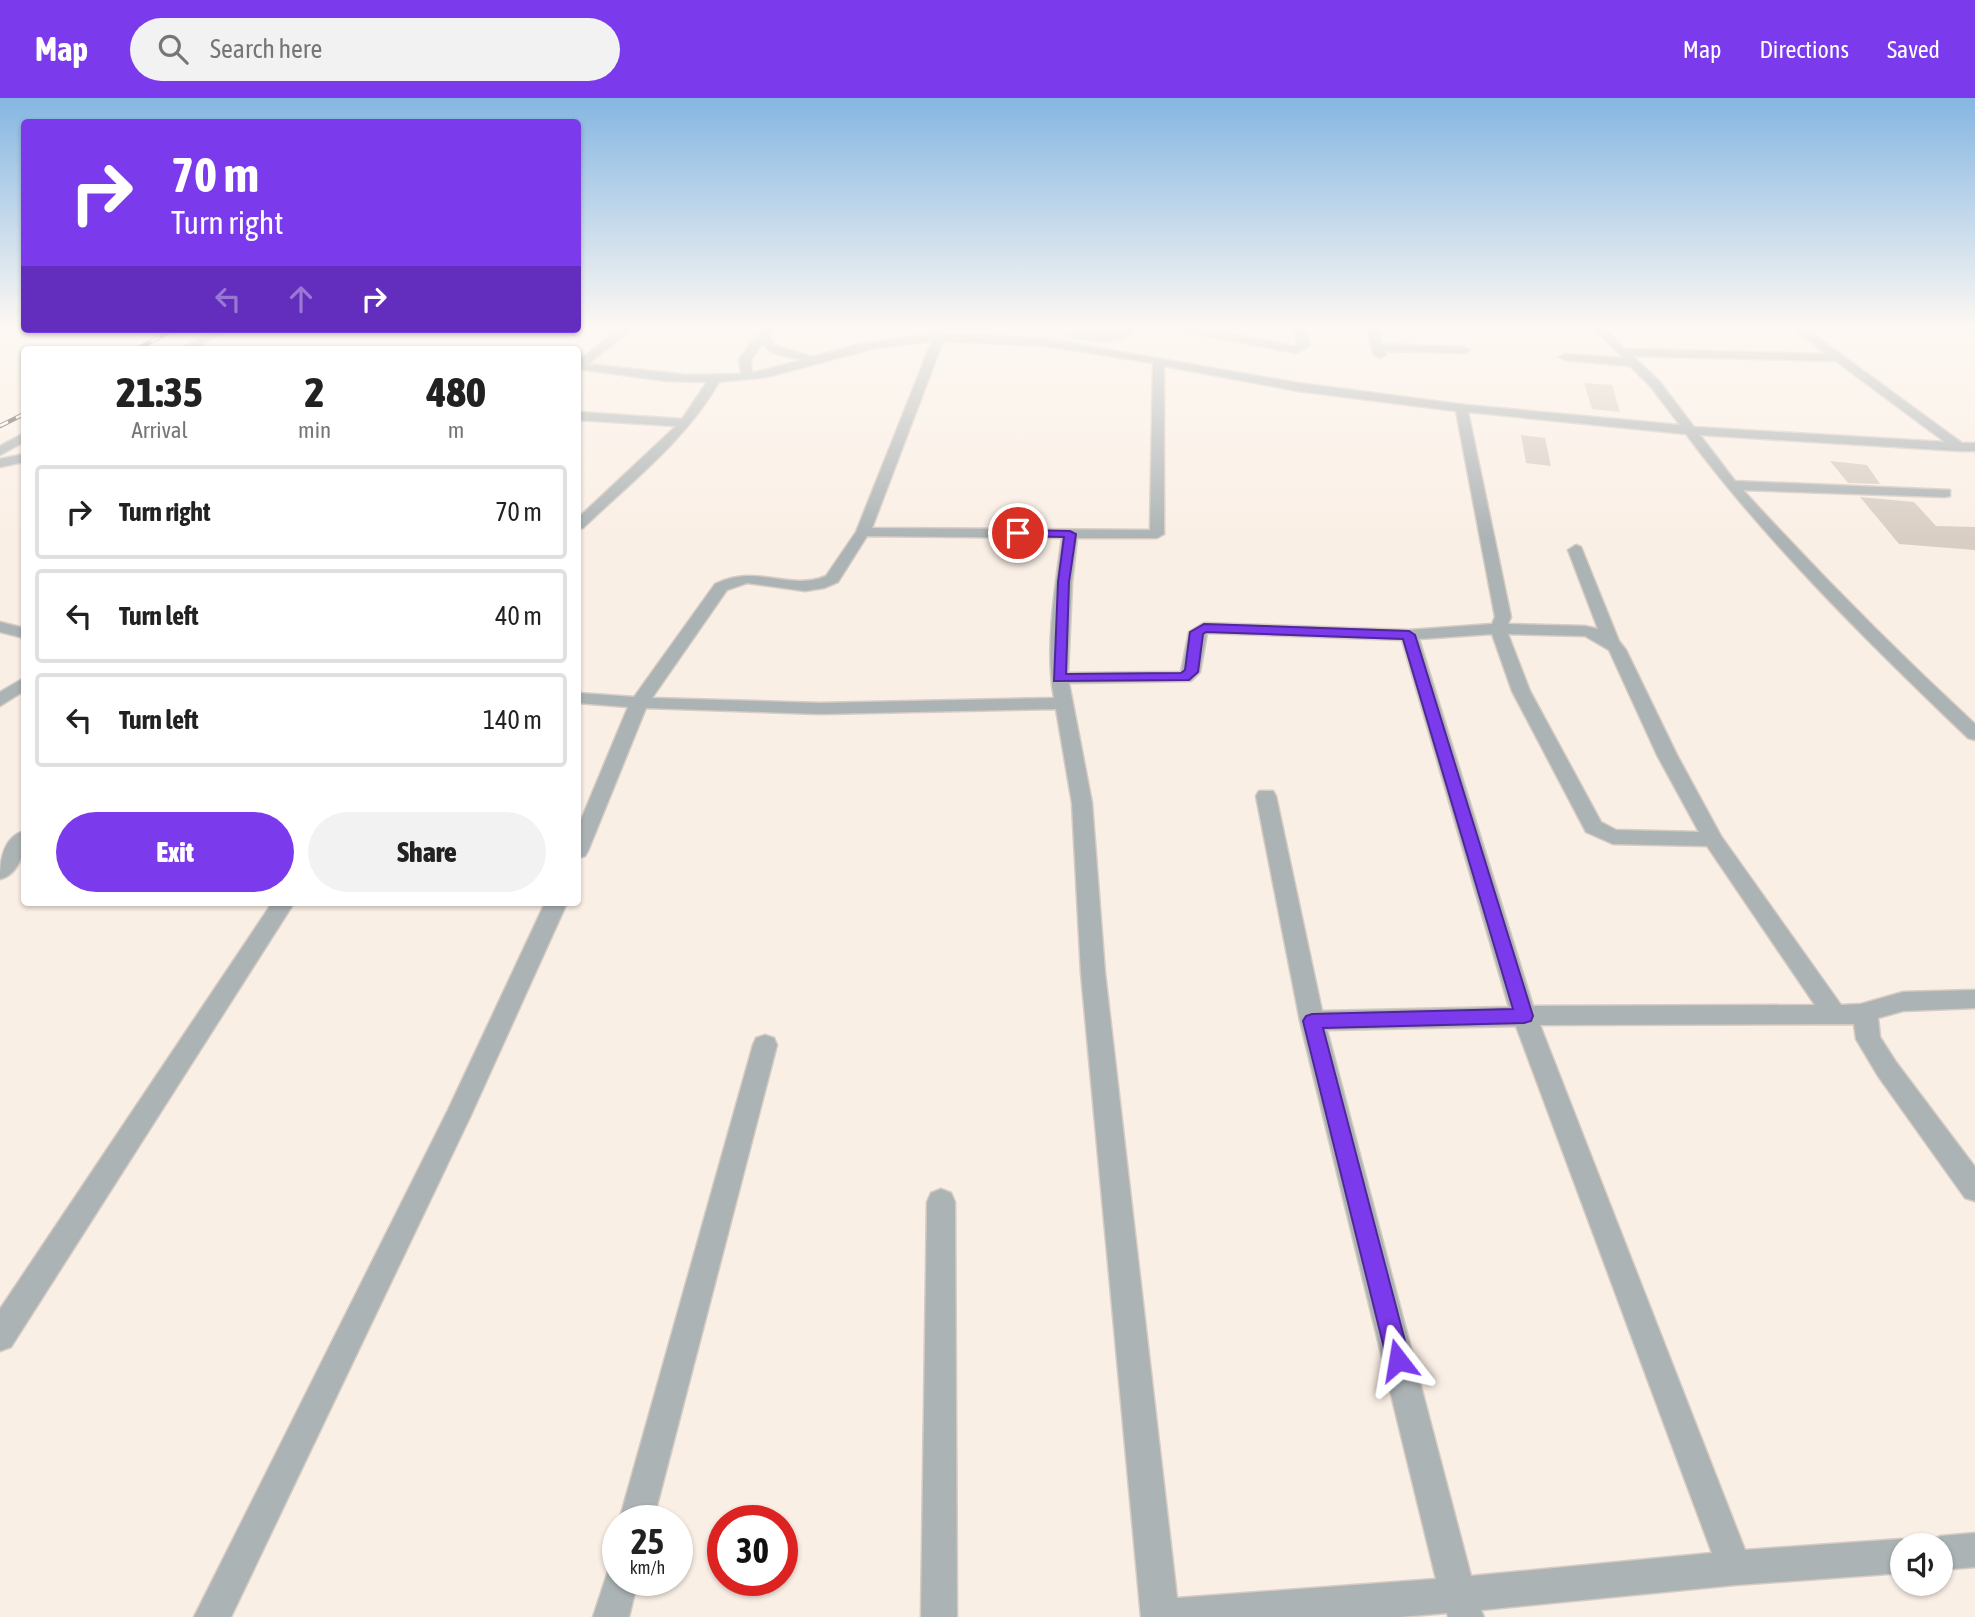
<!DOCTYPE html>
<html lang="en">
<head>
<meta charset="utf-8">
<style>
  body { margin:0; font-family:"Asap Condensed",sans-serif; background:#f2f2f2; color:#222; height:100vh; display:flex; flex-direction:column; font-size:26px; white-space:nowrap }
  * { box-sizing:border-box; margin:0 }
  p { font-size:23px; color:#767676 }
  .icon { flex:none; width:38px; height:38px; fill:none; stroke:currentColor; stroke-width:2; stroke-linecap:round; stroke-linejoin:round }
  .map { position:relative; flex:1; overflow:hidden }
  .panel { position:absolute; left:21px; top:248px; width:560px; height:560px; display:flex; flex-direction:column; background:#fff; border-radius:7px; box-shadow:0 2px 5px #0004 }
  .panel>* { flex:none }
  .banner { position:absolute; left:21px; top:21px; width:560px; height:214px; border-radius:7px; box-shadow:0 2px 5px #0004; background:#7c3aed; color:#fff; overflow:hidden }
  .controls { position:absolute; left:1890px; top:1435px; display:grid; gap:14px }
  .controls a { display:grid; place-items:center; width:63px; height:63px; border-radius:50%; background:#fff; box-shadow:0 2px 5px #0004; font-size:35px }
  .speed { position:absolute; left:602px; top:1407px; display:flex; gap:14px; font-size:35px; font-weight:700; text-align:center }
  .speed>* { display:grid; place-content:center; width:91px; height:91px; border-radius:50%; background:#fff; box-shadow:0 2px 5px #0004; line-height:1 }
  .speed small { font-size:18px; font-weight:400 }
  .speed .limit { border:10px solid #d22; background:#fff; color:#111 }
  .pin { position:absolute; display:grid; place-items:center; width:60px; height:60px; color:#fff; margin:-30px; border:4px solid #fff; border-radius:50%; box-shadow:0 2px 7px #0007 }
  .me { position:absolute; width:77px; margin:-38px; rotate:346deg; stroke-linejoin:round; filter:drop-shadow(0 0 5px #0008) }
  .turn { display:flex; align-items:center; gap:24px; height:147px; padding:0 35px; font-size:32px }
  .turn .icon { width:91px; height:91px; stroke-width:2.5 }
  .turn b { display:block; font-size:49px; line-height:60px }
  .lanes { display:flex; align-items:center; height:66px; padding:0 35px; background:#0003; justify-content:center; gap:35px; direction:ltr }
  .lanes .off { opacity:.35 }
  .eta { display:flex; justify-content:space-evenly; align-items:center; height:119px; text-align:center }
  .eta b { font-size:42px; font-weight:800; line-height:49px }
  .action { display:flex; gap:14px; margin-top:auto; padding:14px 35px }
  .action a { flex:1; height:80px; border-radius:42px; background:#7c3aed; color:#fff; font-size:28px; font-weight:800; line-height:80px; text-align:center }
  .action a+a { background:#f2f2f2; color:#222 }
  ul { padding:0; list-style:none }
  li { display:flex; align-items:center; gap:21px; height:94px; margin:0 14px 10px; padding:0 21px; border:4px solid #e0e0e0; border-radius:7px }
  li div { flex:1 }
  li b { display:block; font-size:26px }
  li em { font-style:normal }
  header { display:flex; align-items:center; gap:42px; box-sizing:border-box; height:98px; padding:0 35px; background:#7c3aed; color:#fff }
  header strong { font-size:33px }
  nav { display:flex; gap:38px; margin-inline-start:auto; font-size:24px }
  .search { width:490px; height:63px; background:#f2f2f2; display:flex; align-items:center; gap:18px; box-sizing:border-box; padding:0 24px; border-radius:38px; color:#767676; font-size:26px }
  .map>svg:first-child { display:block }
  .building { fill:#d8cec4 }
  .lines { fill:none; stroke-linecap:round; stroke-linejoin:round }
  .minor-casing { stroke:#d6ccc3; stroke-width:3 }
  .minor { fill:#acb3b4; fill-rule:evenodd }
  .rail-casing { stroke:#4e4944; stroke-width:4.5 }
  .rail { stroke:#fff; stroke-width:2.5; stroke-dasharray:9; stroke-linecap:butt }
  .minor-bridge-casing { stroke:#d6ccc3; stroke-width:14; stroke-linecap:butt }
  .minor-bridge { stroke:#acb3b4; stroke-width:12 }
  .route { fill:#7c3aed; stroke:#51269a; stroke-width:2 }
</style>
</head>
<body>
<header>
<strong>Map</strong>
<div class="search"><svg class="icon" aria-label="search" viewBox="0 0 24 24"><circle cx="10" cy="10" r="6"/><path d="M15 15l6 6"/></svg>Search here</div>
<nav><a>Map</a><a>Directions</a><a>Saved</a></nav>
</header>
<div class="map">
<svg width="1975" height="1519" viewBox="0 0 1975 1519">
  <rect width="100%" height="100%" fill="#faefe5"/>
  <!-- building -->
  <path class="building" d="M1584,285L1612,287L1620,314L1592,311Z
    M1521,337L1545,340L1551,368L1526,365Z
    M1830,363L1867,367L1880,386L1848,385Z
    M1860,399L1914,404L1936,428L1975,429V452L1899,446Z"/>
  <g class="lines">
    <defs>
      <path id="minor" d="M624,228H636L588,266L688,277L741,276L739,261L765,228H775L769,237L774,247L813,259L856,247L914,238L972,236L1047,241L1298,285L1466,307L1680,327L1651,289L1630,268L1565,262L1559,259L1565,256L1623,260L1591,228H1602L1625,251L1826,256L1790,228H1802L1962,345H1975V353H1960L1700,337L1735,383L1950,392V398L1945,399L1743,392C1817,473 1894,551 1975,626V642L1968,640C1868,544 1769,447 1686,336L1468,314L1511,519L1508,526L1585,528L1598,531L1568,452L1576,447L1581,449L1619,543L1626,552L1677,657L1721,738L1841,907L1861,906L1903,894L1975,892V910L1903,913L1878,920L1880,939L1896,964L1975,1069V1103L1965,1100L1878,978L1856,941L1854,926L1540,927L1745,1452L1902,1441L1915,1447H1902V1475L1735,1487L1481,1512L1484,1519H1448L1447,1515L1400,1519H1141L1081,875L1072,705L1056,611L820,616L646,610L588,753L585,758L578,760V729L628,609L578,605V595L634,599L715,486C758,465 788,494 826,478L856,434L932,243L875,250L767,279L719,284C685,343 632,383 583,430L578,431V420L676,328L578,322V314L682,321L707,284L666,283L578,271V263ZM943,243L1047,248L1153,265L1150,432L872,430ZM762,246L773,255L802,262L752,275L751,261ZM1633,258L1836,263L1945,344L1694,329L1659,283ZM1164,268L1298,293L1456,313L1495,519L1492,526L1409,532L1204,525L1189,534L1181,574L1068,575L1072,484L1077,440H1157L1164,436ZM867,438L1062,440C1055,489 1045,551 1054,600L820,605L652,600L727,492L747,485L805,493L824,490L838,484ZM1207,535L1402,542L1509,909L1322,913L1276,698L1273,693H1259L1256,698L1300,923L1436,1481L1177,1500L1105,875L1092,705L1069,585L1191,583L1200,574ZM1492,536L1512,593L1586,734L1613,746L1707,748L1815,907L1533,908L1419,541ZM1508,536L1585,538L1609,552L1657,657L1699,734L1616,732L1601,724L1530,593ZM1516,928L1712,1455L1471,1478L1327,932Z
        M1129,228H1140C1123,248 1098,242 1074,240L1069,237L1074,234L1115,236Z
        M1167,228H1188L1294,248L1298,247L1293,228H1303L1310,248L1295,255L1172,231Z
        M1366,228H1376L1382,246L1464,249L1470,252L1464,255L1384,253L1386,257L1380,260L1374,257Z
        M1962,228H1975V236Z
        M216,231H229L192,252H178Z
        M24,335V344L0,357V348Z
        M24,356V364L0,369V361Z
        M0,524L24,530V540L0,534Z
        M24,580V593L0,608V594Z
        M24,733C26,751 20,776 0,781C0,763 3,739 24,733Z
        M272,805H294L11,1249L0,1253V1211Z
        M545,805H567L471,1017L231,1519H194L448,1012Z
        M765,937L774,940L777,947L653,1423H619L753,947L756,940Z
        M941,1091L951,1095L955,1104L957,1519H921L927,1104L931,1095Z
        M1975,1435V1469L1941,1472V1447H1927L1929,1443L1941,1438Z
        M618,1466V1482H638L629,1519H593L609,1470Z"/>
    </defs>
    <!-- minor casing -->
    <use href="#minor" class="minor-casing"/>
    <!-- minor -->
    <use href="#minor" class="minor"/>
    <defs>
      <path id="rail" d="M135,252L175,231
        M0,328L24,316"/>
    </defs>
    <!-- rail casing -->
    <use href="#rail" class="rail-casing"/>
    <!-- rail -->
    <use href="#rail" class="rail"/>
    <defs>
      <path id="minor-bridge" d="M938,239V243"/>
    </defs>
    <!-- minor-bridge casing -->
    <use href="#minor-bridge" class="minor-bridge-casing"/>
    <!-- minor-bridge -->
    <use href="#minor-bridge" class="minor-bridge"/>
  </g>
  <!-- sky -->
  <linearGradient id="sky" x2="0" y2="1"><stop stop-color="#85b6e2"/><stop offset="0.52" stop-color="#fdf8f3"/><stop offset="1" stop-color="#fdf8f3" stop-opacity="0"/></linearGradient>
  <rect width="1975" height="441" fill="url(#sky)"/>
  <!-- route -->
  <path class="route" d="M1018,432L1070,433L1076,436L1069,484L1066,576L1181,575L1185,572L1190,534L1204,526L1409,533L1415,537L1533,918L1531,923L1524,925L1323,930L1410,1262L1407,1271L1398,1274L1390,1271L1387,1262L1303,923L1306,918L1312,916L1513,911L1403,541L1206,534L1203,536L1198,574L1189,582L1054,583L1058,484L1064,439L1014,438L1013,435Z"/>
</svg>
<div class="controls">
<a><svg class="icon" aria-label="sound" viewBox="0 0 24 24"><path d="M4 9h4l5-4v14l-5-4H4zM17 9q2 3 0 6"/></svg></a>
</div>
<div class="speed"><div>25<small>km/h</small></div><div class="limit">30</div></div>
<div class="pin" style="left:1018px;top:435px;background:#d93025"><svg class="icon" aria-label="arrive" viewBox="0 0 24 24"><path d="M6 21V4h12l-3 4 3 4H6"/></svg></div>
<svg class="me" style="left:1398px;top:1262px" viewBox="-20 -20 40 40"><path d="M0-17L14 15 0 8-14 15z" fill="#7c3aed" stroke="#fff" stroke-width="4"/></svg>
<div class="banner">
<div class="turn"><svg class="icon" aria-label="right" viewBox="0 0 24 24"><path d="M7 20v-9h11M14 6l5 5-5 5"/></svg><div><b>70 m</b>Turn right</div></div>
<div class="lanes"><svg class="icon off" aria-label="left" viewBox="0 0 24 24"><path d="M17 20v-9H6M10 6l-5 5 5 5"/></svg><svg class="icon off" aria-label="ahead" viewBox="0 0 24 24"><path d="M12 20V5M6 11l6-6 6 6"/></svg><svg class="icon" aria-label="right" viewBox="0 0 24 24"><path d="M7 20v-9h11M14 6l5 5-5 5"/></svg></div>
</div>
<section class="panel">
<div class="eta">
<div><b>21:35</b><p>Arrival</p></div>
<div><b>2</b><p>min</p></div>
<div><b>480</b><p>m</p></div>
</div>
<ul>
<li><svg class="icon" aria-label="right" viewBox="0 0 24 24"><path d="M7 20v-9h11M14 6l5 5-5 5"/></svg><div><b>Turn right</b></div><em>70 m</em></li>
<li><svg class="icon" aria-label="left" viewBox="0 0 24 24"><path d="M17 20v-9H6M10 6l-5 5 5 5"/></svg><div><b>Turn left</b></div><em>40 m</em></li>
<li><svg class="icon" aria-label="left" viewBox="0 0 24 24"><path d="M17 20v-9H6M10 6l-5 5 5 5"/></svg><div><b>Turn left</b></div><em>140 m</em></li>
</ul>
<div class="action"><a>Exit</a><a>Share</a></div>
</section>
</div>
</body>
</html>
